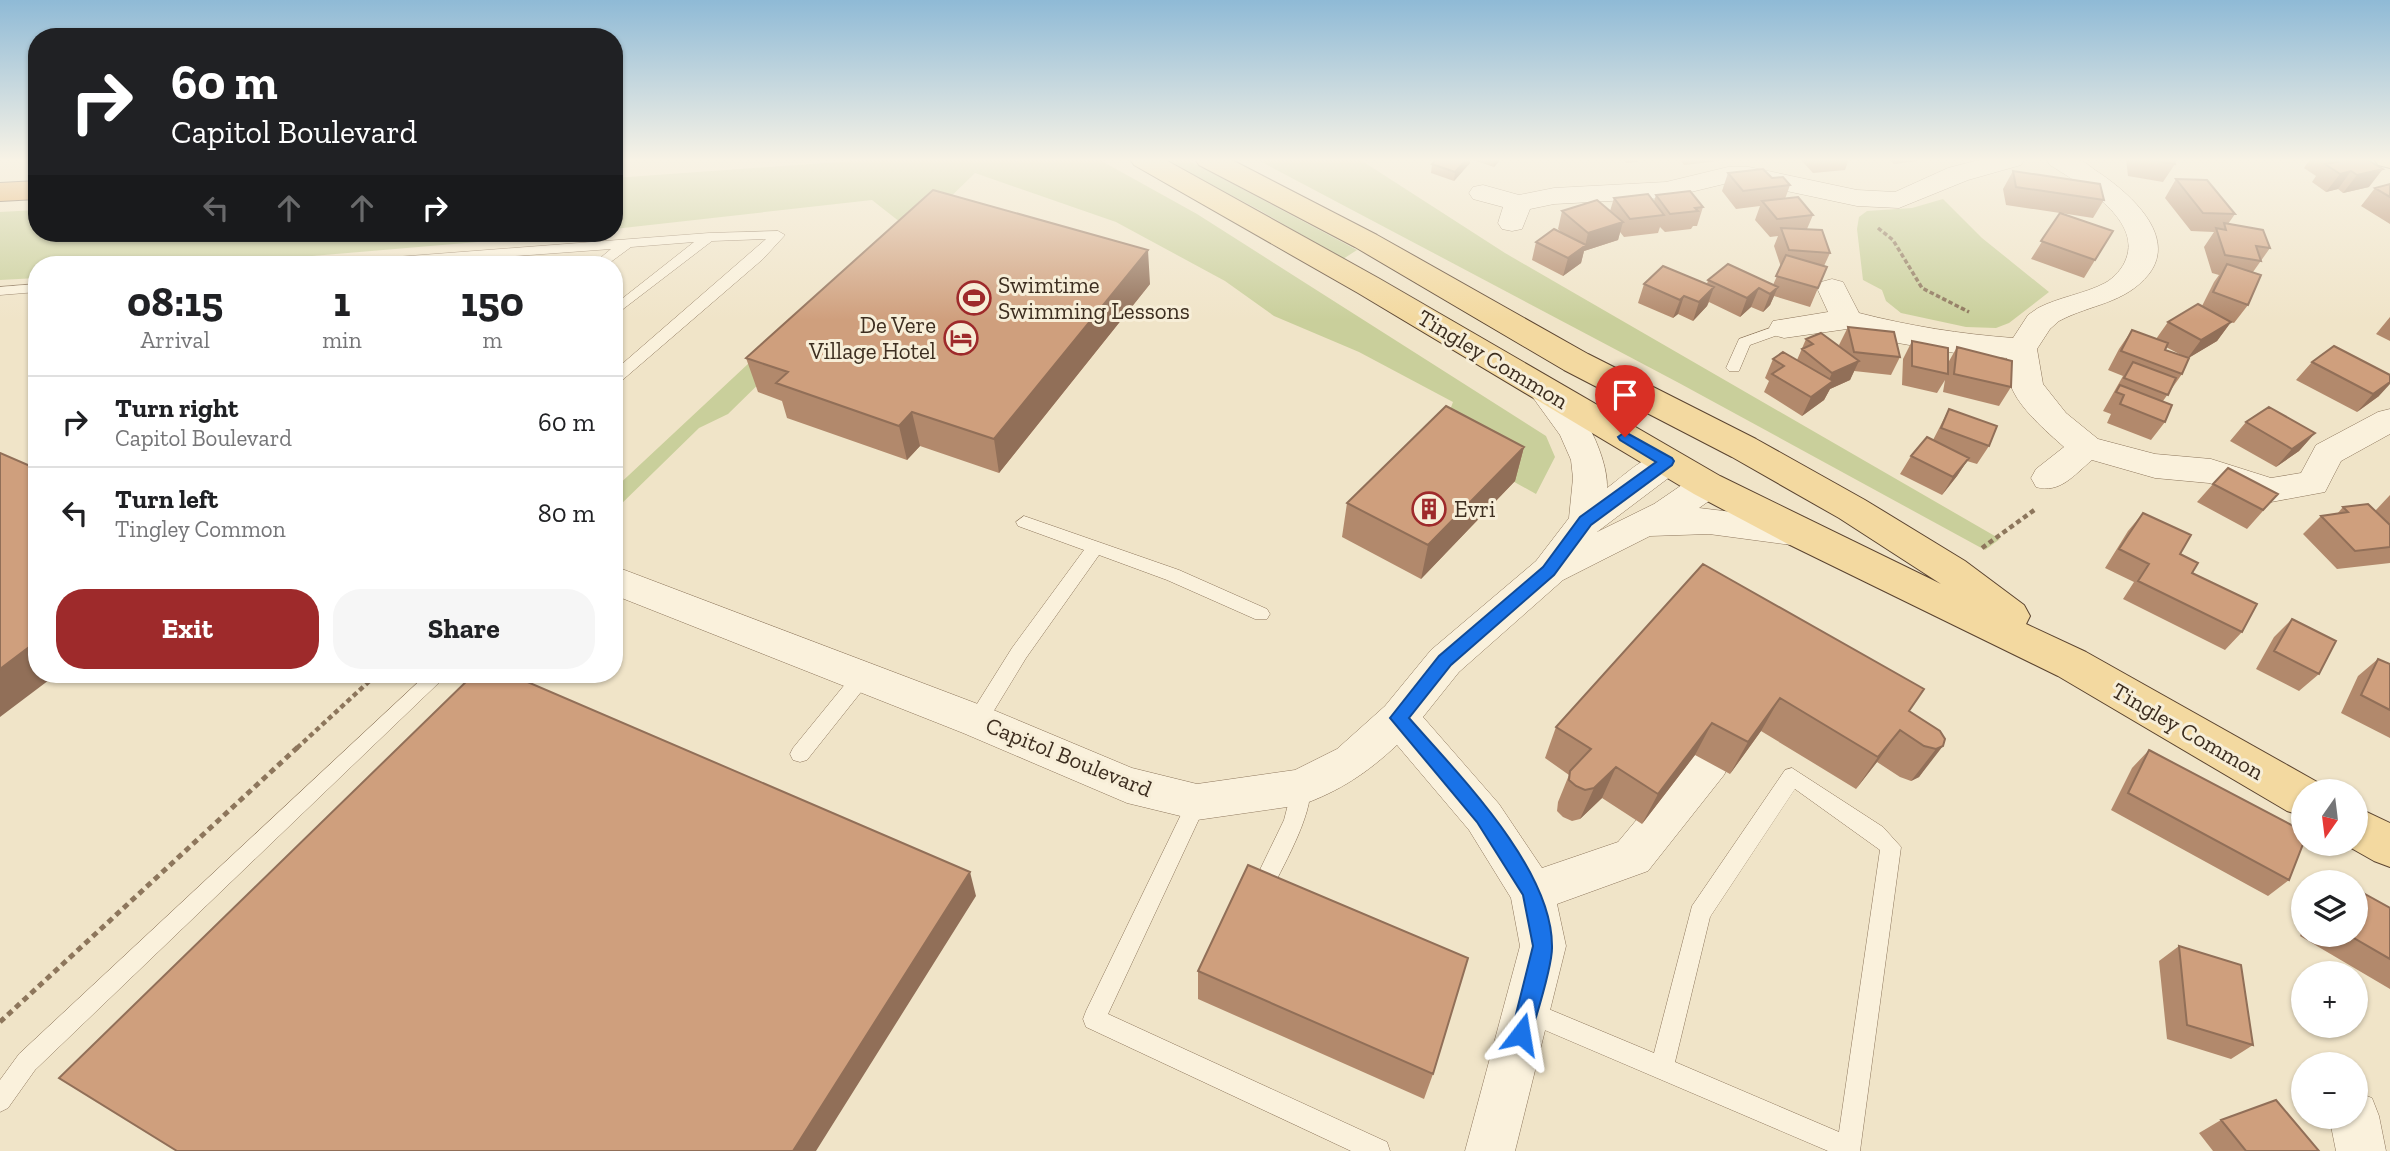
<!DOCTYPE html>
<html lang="en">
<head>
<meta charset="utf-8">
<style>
  body { margin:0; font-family:"Zilla Slab",serif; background:#f6f6f6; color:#202124; height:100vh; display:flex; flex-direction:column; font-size:26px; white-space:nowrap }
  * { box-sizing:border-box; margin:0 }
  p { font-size:23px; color:#757577 }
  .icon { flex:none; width:38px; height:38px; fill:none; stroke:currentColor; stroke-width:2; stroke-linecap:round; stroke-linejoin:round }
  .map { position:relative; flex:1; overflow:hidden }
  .drawer { position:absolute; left:28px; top:256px; width:595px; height:427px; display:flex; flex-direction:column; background:#fff; border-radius:28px; box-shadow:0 2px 5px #0004 }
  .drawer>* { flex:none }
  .guide { position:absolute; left:28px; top:28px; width:595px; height:214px; border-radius:28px; box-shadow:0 2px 5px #0004; background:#202124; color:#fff; overflow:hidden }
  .needle { width:46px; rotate:194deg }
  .buttons { position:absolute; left:2291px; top:779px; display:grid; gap:14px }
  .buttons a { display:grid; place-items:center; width:77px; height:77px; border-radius:50%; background:#fff; box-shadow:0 2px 5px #0004; font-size:35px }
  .pin { position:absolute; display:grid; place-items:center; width:60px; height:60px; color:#fff; margin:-72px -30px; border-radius:50% 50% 50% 0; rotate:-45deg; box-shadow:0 0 7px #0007 }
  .pin .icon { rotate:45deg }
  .me { position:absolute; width:77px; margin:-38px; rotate:14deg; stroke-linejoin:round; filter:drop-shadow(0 0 5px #0008) }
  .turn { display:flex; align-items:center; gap:24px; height:147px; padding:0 28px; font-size:32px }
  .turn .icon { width:91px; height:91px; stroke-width:2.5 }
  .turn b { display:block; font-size:49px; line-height:60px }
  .lanes { display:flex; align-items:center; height:66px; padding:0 28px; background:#0003; justify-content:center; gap:35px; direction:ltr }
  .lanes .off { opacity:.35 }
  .eta { display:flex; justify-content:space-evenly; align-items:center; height:119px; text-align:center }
  .eta b { font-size:42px; font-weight:800; line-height:49px }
  .cta { display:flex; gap:14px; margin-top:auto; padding:14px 28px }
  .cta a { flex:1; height:80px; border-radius:28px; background:#9e2a2b; color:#fff; font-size:28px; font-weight:800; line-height:80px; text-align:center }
  .cta a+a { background:#f6f6f6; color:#202124 }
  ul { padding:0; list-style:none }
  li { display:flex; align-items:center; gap:21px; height:91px; padding:0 28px; border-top:2px solid #e0e0e0 }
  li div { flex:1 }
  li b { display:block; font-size:26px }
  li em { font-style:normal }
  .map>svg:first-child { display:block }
  .green { fill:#c9cf9b }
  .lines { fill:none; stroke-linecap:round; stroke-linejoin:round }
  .lane-casing { stroke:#8d765c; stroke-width:1 }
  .street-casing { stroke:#8d765c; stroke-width:1 }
  .primary-casing { stroke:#5b4430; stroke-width:2 }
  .highway-casing { stroke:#5b4430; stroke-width:2 }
  .path-far2 { stroke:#8d765c; stroke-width:3.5; stroke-dasharray:4.5 2.5; stroke-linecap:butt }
  .path-far1 { stroke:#8d765c; stroke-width:4.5; stroke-dasharray:5 3.5; stroke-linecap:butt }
  .path { stroke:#8d765c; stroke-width:5; stroke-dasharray:6 4.5; stroke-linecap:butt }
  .lane { fill:#faf1dc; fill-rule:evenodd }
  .street { fill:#faf1dc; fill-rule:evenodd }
  .primary { fill:#f3d9a0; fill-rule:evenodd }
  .highway { fill:#e0a458; fill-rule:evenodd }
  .wall { fill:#b2896c; fill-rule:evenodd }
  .shaded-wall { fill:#916f58 }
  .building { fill:#cf9f7d; stroke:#916f58; stroke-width:2 }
  .route { fill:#1a73e8; stroke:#114b97; stroke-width:2 }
  .labels { text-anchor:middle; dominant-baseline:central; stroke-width:6; stroke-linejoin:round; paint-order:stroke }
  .poi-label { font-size:23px; fill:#3d2e20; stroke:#f7eed8; text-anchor:start }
  .street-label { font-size:23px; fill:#3d2e20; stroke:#f7eed8 }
</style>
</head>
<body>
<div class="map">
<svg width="2390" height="1151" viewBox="0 0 2390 1151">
  <rect width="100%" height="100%" fill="#f0e4c8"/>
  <!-- green -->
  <path class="green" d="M879,159H1098L1197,214L1546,436L1555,457L1536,494L1439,440L1453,402L1359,352L1274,316L1225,281L1116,222L975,173L728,414L699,428L614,511V489L900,222L872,200L614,229V178Z
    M1163,159H1186L1357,250L1343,259L1261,211Z
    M1256,159H1359L1505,253L2000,539L1985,550L1679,383Z
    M1943,199L1982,238L2049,292L2009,323L1996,328L1966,327L1901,313L1886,301L1882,290L1863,280L1857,229L1859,217L1867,211L1912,208Z
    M37,210V233H583L218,264H37V278L0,280V212Z"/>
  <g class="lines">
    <defs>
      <path id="lane" d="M778,231L785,235L763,259L619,383L614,384V371L766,239L712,241L614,316V305L694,242L631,247L608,264H593L611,249L408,264H350L357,260L709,233Z
        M37,284V292L0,295V287Z
        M1784,323L1789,325L1791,328L1789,331L1750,345L1739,371H1729L1726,368L1739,339Z
        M1024,516L1179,570L1267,609L1270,614L1267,619H1255L1167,580L1099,555L1026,658L984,727L977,729L970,727L967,721L970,715L1012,648L1084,550L1018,526L1016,522Z
        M862,669L869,672L871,677L869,682L807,760L800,762L793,760L790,754L793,748L855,672Z
        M427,674H448L35,1070L8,1108L0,1112V1080L19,1054Z
        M1792,768L1883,827L1901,847L1860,1151H1828L1519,1019L1516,1011L1519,1003L1527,1000L1654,1053L1692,906L1785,770ZM1795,789L1880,850L1839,1132L1675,1062L1710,917Z
        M1301,778L1308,781C1319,804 1283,866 1272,889L1265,892L1258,889L1254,882L1284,820L1294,781Z
        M1197,793L1204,796L1207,802L1108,1014L1387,1142L1390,1151H1351L1086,1027L1083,1019L1086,1011L1190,796Z"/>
      <path id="street" d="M1983,159H2025L2021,165L1968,180L1899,208L1857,206L1749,183H1728L1666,198L1554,204L1530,209L1522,229L1512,231L1502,229L1498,223L1503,207L1473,199L1469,193L1473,187L1483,185L1519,195L1554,188L1666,182L1728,167H1749L1857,190L1895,192L1948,168Z
        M2046,159C2055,159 2069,156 2078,159C2086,162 2094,170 2101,174C2130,194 2178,236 2149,274C2125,304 2091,304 2059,321L2050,329L2037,349L2043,384L2066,413L2098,439L2155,454L2211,459L2271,478L2301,473L2316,445L2378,412L2390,409V434L2341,461L2325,492L2271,502L2209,483L2155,478L2092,460C2074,475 2060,494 2036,487L2031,478L2036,469L2064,447C2047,432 2019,408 2011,386C2008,378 2008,367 2007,358L1955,353L1898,343L1847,329L1784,338L1773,335L1769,328L1773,321L1828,312L1817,288L1821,282L1832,279L1843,282L1859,313C1910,326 1960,334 2013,338L2028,315L2038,308C2059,297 2084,294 2105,283C2114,278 2123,268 2126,259C2142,218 2078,183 2050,165Z
        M1542,377C1574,386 1609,455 1607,488C1628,473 1652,446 1679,454L1684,462L1679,470L1597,532L1654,504L1695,476L1707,473L1719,476L1724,485L1719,494L1699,508L1799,520L1812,524L1817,533L1812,542L1799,546L1709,534L1650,536L1563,580L1459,672L1423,717L1499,804L1542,868L1618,842L1694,751L1709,745L1724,751L1730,763L1724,775L1648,871L1557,904L1566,946L1515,1151H1465L1520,946L1511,898L1469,830L1397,745C1367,773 1340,791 1301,805L1197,820L1127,803L963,733L614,595V566L991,709L1132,768L1197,784L1295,770L1337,749L1385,706L1431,650L1536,561L1569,518L1573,478L1571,460L1560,435L1526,388L1531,380Z
        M2356,1092L2372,1098L2379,1116L2386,1151H2336L2329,1116H2356Z"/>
      <path id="primary" d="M1130,159H1164L1380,279L1720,476L1941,584L1839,518L1732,457L1564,370L1355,247L1199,165L1195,159H1230L1377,235L1588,354L1756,439L1865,500L1965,561L2024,605L2030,616L2026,624L2086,652L2319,783L2322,791H2303V816L2287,811L2058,676L1786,543L1694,494L1358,293L1134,165Z
        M2374,159H2390V168L2378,165Z
        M2356,807L2390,823V867L2374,861L2344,844H2356Z"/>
      <path id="highway" d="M37,181V199L0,201V183Z"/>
    </defs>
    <!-- lane casing -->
    <use href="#lane" class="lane-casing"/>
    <!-- street casing -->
    <use href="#street" class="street-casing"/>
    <!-- primary casing -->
    <use href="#primary" class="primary-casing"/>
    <!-- highway casing -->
    <use href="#highway" class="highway-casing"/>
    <!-- path-far2 -->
    <path class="path-far2" d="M1878,228L1893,240L1922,288L1969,312"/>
    <!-- path-far1 -->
    <path class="path-far1" d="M1982,548L2037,508
      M297,748L377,674"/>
    <!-- path -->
    <path class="path" d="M0,1022L299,746"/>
    <!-- lane -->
    <use href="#lane" class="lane"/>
    <!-- street -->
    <use href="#street" class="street"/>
    <!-- primary -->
    <use href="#primary" class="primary"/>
    <!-- highway -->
    <use href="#highway" class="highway"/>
  </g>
  <!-- wall -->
  <path class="wall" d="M1437,159H1501L1494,167L1470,159V163L1454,181L1431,173L1432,164Z
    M1623,159H1639L1638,162L1626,163Z
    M1680,159H1720L1719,161L1684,165Z
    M1800,159H1849L1845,170L1813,173Z
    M1889,159H1918L1917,161L1894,164Z
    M2126,159H2174L2175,164L2163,182L2128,176Z
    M2310,159H2366L2369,187L2343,193L2338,189L2326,192L2312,182L2316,176L2304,168Z
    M2013,171L2104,200L2093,218L2061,213L2113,231L2084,278L2031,259L2060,213L2006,205L2003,189Z
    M1728,173L1772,178L1790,185L1785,199L1813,215L1807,229L1830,253L1824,266L1827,267L1810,307L1774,296L1770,305L1763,312L1751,307L1740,317L1709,302L1707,306L1693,321L1678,314L1673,318L1638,303L1644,284H1707L1708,280L1773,285L1781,267L1774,246L1778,236L1770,237L1755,220L1760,206L1736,209L1722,191Z
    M2176,179L2235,214L2228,224L2270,248L2253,272L2248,305L2234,323L2231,322L2217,341L2188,358L2182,374L2163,401L2165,422L2151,440L2107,423L2111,414L2103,411L2123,376L2108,370L2119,349L2132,330L2156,339L2168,322L2202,306L2214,282L2219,275L2212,273L2204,247L2214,232L2191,231L2165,198ZM2166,347L2183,356L2165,350Z
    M2390,184V224L2361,206L2375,188Z
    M1656,195L1703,207L1697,226H1693L1691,229L1665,232L1660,227L1658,233L1624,237L1620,232L1618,240L1584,251L1581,263L1563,276L1532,260L1536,242L1562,233L1558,229L1562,211H1610L1614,198L1654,201Z
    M1150,284L999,473L920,446L907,460L787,418L782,401L758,392L746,358Z
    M2390,317V341L2376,334Z
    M1848,327L1900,357L1891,375L1854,371L1850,380L1830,389L1824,400L1802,416L1764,392L1769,381L1765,378L1773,359L1797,360L1806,339L1840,347L1839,345Z
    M1912,341L1948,363L1957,347L2011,387L1999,406L1943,392L1945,380L1937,393L1902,385L1903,359Z
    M2312,362L2379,396L2357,412L2296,380Z
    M1949,409L1989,446L1977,464L1967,461L1957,476L1942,495L1900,474L1911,456L1933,440Z
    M2246,422L2315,433L2299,451L2276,467L2230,441Z
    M1524,447L1515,481L1421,579L1342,537L1347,503Z
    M2213,484L2278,494L2247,529L2197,502Z
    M2390,495V563L2337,569L2303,534L2321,516L2337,514L2343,507L2375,511Z
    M2143,513L2180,554L2192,573L2242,632L2225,650L2123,599L2134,582L2105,568L2128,531Z
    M1703,564L1909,711L1945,739L1919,777L1911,781L1900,777L1877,762L1856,789L1761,731L1730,774L1695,755L1642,824L1602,798L1580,819L1572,821L1563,817L1557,811L1558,802L1569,775L1545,758L1556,727Z
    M2292,619L2319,674L2299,691L2256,669L2274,637Z
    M2378,659L2390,664V738L2341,713L2358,676Z
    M2149,750L2289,880L2268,896L2111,810L2132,768Z
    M2390,908V989L2300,936L2303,929V934H2356Z
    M2179,946L2253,1045L2231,1059L2167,1039L2159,961Z
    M1198,971L1433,1074L1424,1099L1198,999Z
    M2221,1120L2319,1151H2213L2199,1133Z"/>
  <!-- shaded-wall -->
  <path class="shaded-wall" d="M1467,159H1470V163L1454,181L1455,172Z
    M1495,159H1501L1494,167Z
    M2383,169L2369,187L2343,193L2357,175Z
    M2351,171L2338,189L2326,192L2340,174Z
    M1623,222L1618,240L1584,251L1581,263L1563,276L1568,258L1585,246L1588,233Z
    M1148,250L1150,284L999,473L994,439Z
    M1714,287L1707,306L1693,321L1699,302Z
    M1778,287L1770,305L1763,312L1770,294Z
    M1759,288L1751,307L1740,317L1747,298Z
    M1684,296L1678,314L1673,318L1680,300Z
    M2231,322L2217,341L2187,359L2201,340Z
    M1859,361L1850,380L1830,389L1824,400L1802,416L1811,397L1826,386L1832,373Z
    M2390,382V384L2379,396L2357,412L2373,394Z
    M912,412L920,446L907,460L899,426Z
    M2315,433L2299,451L2276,467L2292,449Z
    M1524,447L1515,481L1421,579L1428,545Z
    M1969,458L1957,476L1942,495L1953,477Z
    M37,641V674H57L0,717V669Z
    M1780,698L1761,731L1730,774L1748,742Z
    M1712,723L1695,755L1642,824L1658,794Z
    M1900,730L1877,762L1856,789L1878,757Z
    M1943,746L1919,777L1911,781L1936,749Z
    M1616,767L1602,798L1580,819L1594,788Z
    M970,872L976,896L816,1151H793Z"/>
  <!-- building -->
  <path class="building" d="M1437,159H1467L1455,172L1432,164Z
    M2146,159H2174L2175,164Z
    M2331,159H2366L2383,169L2357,175L2351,171L2340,174L2325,164L2337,162Z
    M1763,169L1772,178L1783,177L1790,185L1743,191L1728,173Z
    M2013,171L2100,184L2104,200L2016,187Z
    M2176,179L2207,180L2235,214L2203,213Z
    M2390,184V197L2375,188Z
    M933,190L1148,250L994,439L912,412L899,426L776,383L788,372L746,358Z
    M1690,191L1703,207L1695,208L1698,211L1670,214L1656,195Z
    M1648,194L1664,215L1630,219L1614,198Z
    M1798,197L1813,215L1777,219L1762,201Z
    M1597,200L1623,222L1588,233L1562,211Z
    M2060,213L2113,231L2095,260L2041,241Z
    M2224,223L2263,230L2270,248L2256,246L2261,261L2225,255L2216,228L2226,230Z
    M1781,228L1822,230L1830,253L1789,250Z
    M1554,229L1586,245L1568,258L1536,242Z
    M1786,255L1827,267L1818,288L1776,276Z
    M1728,264L1778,287L1770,294L1759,288L1747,298L1708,280Z
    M2227,264L2261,275L2248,305L2213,292Z
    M1663,266L1714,287L1699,302L1684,296L1680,300L1644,284Z
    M2198,304L2231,322L2201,340L2168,322Z
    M1848,327L1894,332L1900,357L1854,352Z
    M2132,330L2168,343L2165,350L2189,358L2182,374L2121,351Z
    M1821,333L1859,361L1832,373L1802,349L1813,344L1806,339Z
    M1912,341L1948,348V374L1912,366Z
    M2334,346L2390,375V382L2373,394L2312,362Z
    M1957,347L2012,361L2011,387L1954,374Z
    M1783,352L1833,381L1811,397L1772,374L1784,366L1773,359Z
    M2133,362L2176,378L2168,395L2124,378Z
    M2120,385L2172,405L2165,422L2120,404L2124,395L2116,392Z
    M1446,406L1524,447L1428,545L1347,503Z
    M2269,407L2315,433L2292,449L2246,422Z
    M1949,409L1997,426L1989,446L1941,428Z
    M1927,437L1969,458L1953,477L1911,456Z
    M0,453L37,469V641L0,669Z
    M2228,468L2278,494L2263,510L2213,484Z
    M2368,504L2390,525V547L2355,551L2321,516L2348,512L2343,507Z
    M2143,513L2191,535L2180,554L2198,563L2192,573L2257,604L2242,632L2138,581L2149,564L2119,549Z
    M1703,564L1924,689L1909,711L1940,731L1945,739L1943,746L1936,749L1924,746L1900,730L1878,757L1780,698L1748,742L1712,723L1658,794L1616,767L1594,788L1585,790L1576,786L1569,780L1570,771L1591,749L1556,727Z
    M2292,619L2336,641L2319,674L2274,651Z
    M2378,659L2390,664V710L2361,695Z
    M474,674H509L970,872L793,1151H177L59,1078Z
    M2149,750L2303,831V844L2289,880L2128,793Z
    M1248,865L1468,958L1433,1074L1198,971Z
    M2356,889L2390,908V959L2347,934H2356Z
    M2179,946L2241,965L2253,1045L2187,1025Z
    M2276,1100L2319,1151H2246L2221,1120Z"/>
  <!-- sky -->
  <linearGradient id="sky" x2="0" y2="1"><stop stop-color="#8fbad6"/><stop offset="0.5" stop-color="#f8f3e6"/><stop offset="1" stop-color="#f8f3e6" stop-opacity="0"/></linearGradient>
  <rect width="2390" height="320" fill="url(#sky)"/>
  <!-- route -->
  <path class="route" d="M1625,432L1672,458L1674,461L1672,465L1591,525L1554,575L1451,665L1409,718C1458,774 1552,868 1552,946C1553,965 1537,1013 1531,1034L1528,1042L1521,1045L1514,1042L1511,1034L1533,946L1523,895L1477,822L1390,718L1439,656L1543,567L1580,517L1656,462L1620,440L1618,437Z"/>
  <!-- icons -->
  <defs>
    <symbol id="stadium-ring" viewBox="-11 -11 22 22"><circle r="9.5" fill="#f7eed8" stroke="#9e2a2b" stroke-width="1.5"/><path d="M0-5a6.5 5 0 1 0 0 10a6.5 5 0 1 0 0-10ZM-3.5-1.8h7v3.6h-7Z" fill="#9e2a2b"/></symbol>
    <symbol id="hotel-ring" viewBox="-11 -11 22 22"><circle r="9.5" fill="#f7eed8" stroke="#9e2a2b" stroke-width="1.5"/><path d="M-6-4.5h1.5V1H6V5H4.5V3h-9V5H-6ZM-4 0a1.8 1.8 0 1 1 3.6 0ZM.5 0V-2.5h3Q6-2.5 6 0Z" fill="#9e2a2b"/></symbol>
    <symbol id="building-ring" viewBox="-11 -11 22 22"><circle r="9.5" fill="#f7eed8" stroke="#9e2a2b" stroke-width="1.5"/><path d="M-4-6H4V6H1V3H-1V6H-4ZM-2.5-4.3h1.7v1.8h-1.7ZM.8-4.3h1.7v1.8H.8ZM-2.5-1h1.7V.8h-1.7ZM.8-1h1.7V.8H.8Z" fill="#9e2a2b"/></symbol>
  </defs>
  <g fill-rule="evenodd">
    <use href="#stadium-ring" x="955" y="279" width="38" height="38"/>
    <use href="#hotel-ring" x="942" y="319" width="38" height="38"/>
    <use href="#building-ring" x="1410" y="490" width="38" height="38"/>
  </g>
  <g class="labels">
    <!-- poi labels -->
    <g class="poi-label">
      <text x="998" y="285">Swimtime<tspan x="998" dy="26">Swimming Lessons</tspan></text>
      <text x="936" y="325" text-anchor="end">De Vere<tspan x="936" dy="26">Village Hotel</tspan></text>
      <text x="1454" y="509">Evri</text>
    </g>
    <!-- street labels -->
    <g class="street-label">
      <text transform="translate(1493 359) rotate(31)">Tingley Common</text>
      <text transform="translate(2188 731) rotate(30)">Tingley Common</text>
      <text transform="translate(1069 757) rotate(22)">Capitol Boulevard</text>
    </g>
  </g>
</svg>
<div class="buttons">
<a><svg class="needle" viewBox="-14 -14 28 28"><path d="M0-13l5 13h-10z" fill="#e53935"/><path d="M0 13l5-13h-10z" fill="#757577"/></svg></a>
<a><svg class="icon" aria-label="layers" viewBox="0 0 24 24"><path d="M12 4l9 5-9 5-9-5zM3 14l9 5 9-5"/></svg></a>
<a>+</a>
<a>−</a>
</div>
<div class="pin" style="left:1625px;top:437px;background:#d93025"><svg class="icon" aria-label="arrive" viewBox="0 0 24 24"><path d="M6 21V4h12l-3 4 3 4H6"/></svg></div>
<svg class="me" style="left:1521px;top:1034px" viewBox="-20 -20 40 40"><path d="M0-17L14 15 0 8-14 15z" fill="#1a73e8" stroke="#fff" stroke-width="4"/></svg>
<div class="guide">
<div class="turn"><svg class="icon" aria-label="right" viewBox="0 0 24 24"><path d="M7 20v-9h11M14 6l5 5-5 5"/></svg><div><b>60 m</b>Capitol Boulevard</div></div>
<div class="lanes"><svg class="icon off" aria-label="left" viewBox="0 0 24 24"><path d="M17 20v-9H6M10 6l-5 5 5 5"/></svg><svg class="icon off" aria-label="ahead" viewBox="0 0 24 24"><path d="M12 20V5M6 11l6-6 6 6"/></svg><svg class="icon off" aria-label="ahead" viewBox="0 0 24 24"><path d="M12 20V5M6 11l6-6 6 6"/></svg><svg class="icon" aria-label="right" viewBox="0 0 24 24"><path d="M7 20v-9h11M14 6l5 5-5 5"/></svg></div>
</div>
<section class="drawer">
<div class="eta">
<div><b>08:15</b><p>Arrival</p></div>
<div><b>1</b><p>min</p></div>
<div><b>150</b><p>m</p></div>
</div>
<ul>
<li><svg class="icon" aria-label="right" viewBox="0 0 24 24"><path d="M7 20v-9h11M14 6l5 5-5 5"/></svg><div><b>Turn right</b><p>Capitol Boulevard</p></div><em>60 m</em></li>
<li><svg class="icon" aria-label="left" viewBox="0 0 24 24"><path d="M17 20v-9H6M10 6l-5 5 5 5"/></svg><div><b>Turn left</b><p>Tingley Common</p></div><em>80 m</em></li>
</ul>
<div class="cta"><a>Exit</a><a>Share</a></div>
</section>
</div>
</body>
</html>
